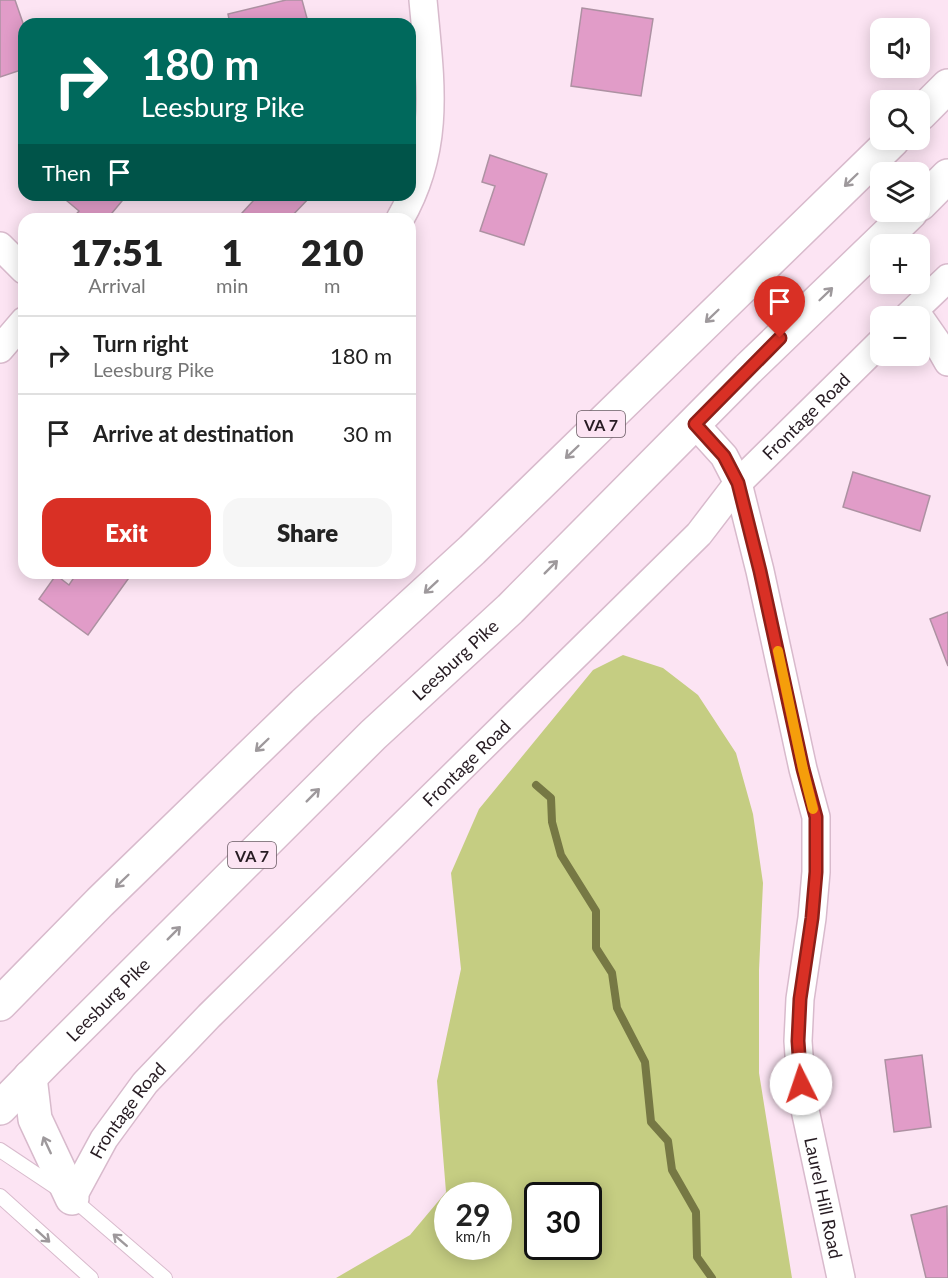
<!DOCTYPE html>
<html lang="en">
<head>
<meta charset="utf-8">
<style>
  body { margin:0; font-family:Lato,sans-serif; background:#f6f6f6; color:#222; height:100vh; display:flex; flex-direction:column; font-size:22px; white-space:nowrap }
  * { box-sizing:border-box; margin:0 }
  p { font-size:20px; color:#767676 }
  .icon { flex:none; width:33px; height:33px; fill:none; stroke:currentColor; stroke-width:2; stroke-linecap:round; stroke-linejoin:round }
  .map { position:relative; flex:1; overflow:hidden }
  .drawer { position:absolute; left:18px; top:213px; width:398px; height:366px; display:flex; flex-direction:column; background:#fff; border-radius:18px; box-shadow:0 3px 15px #0003 }
  .drawer>* { flex:none }
  .guide { position:absolute; left:18px; top:18px; width:398px; height:183px; border-radius:18px; box-shadow:0 3px 15px #0003; background:#00695c; color:#fff; overflow:hidden }
  .tools { position:absolute; left:870px; top:18px; display:grid; gap:12px }
  .tools a { display:grid; place-items:center; width:60px; height:60px; border-radius:12px; background:#fff; box-shadow:0 3px 15px #0003; font-size:30px }
  .speed { position:absolute; left:434px; top:1182px; display:flex; gap:12px; font-size:30px; font-weight:700; text-align:center }
  .speed>* { display:grid; place-content:center; width:78px; height:78px; border-radius:50%; background:#fff; box-shadow:0 3px 15px #0003; line-height:1 }
  .speed small { font-size:15px; font-weight:400 }
  .speed .limit { border:3px solid #111; border-radius:9px; background:#fff; color:#111 }
  .pin { position:absolute; display:grid; place-items:center; width:51px; height:51px; color:#fff; margin:-62px -26px; border-radius:50% 50% 50% 0; rotate:-45deg; box-shadow:0 0 6px #0007 }
  .pin .icon { rotate:45deg }
  .me { position:absolute; width:66px; margin:-33px; rotate:356deg; stroke-linejoin:round; filter:drop-shadow(0 0 4px #0008) }
  .turn { display:flex; align-items:center; gap:21px; height:126px; padding:0 24px; font-size:27px }
  .turn .icon { width:78px; height:78px; stroke-width:2.5 }
  .turn b { display:block; font-size:42px; line-height:51px }
  .then { display:flex; align-items:center; height:57px; padding:0 24px; background:#0003; gap:12px; font-size:22px }
  .eta { display:flex; justify-content:space-evenly; align-items:center; height:102px; text-align:center }
  .eta b { font-size:36px; font-weight:800; line-height:42px }
  .action { display:flex; gap:12px; margin-top:auto; padding:12px 24px }
  .action a { flex:1; height:69px; border-radius:18px; background:#d93025; color:#fff; font-size:24px; font-weight:800; line-height:69px; text-align:center }
  .action a+a { background:#f6f6f6; color:#222 }
  ul { padding:0; list-style:none }
  li { display:flex; align-items:center; gap:18px; height:78px; padding:0 24px; border-top:2px solid #e0e0e0 }
  li div { flex:1 }
  li b { display:block; font-size:22px }
  li em { font-style:normal }
  .map>svg:first-child { display:block }
  .green { fill:#c5cd82; fill-rule:evenodd }
  .lines { fill:none; stroke-linecap:round; stroke-linejoin:round }
  .stream { stroke:#767844; stroke-width:8 }
  .building { fill:#e19cc8; stroke:#ad91a2; stroke-width:1.5 }
  .service-casing { stroke:#d8bacc; stroke-width:16 }
  .minor-casing { stroke:#d8bacc; stroke-width:30 }
  .trunk-casing { stroke:#d8bacc; stroke-width:36 }
  .service { stroke:#fff; stroke-width:14 }
  .minor { stroke:#fff; stroke-width:27 }
  .trunk { stroke:#fff; stroke-width:33 }
  .oneway { stroke:#9e999c }
  .route-casing { stroke:#8d1f18; stroke-width:15 }
  .route { stroke:#d93025; stroke-width:10 }
  .slow { stroke:#f59e0b; stroke-width:10 }
  .labels { text-anchor:middle; dominant-baseline:central; stroke-width:5; stroke-linejoin:round; paint-order:stroke }
  .shield { fill:#fce4f3; stroke:#675861; stroke-width:1.5 }
  .shield-label { font-size:16px; font-weight:bold; fill:#271c23 }
  .street-label { font-size:18px; fill:#271c23; stroke:#fce4f3 }
</style>
</head>
<body>
<div class="map">
<svg width="948" height="1278" viewBox="0 0 948 1278">
  <rect width="100%" height="100%" fill="#fce4f3"/>
  <!-- green -->
  <path class="green" d="M623,655L663,668L698,695L736,753L753,814L763,883L759,970V1073L792,1278H336L410,1235L446,1192L437,1081L461,969L451,873L479,809L593,670ZM447,1196H498V1246H447ZM537,1196H588V1246H537Z"/>
  <g class="lines">
    <!-- stream -->
    <path class="stream" d="M536,785L551,798L552,822L561,855L596,911V948L612,973L617,1008L645,1062L651,1122L668,1141L672,1170L696,1212L697,1257L712,1278"/>
  </g>
  <!-- building -->
  <path class="building" d="M0,0H15L24,26V69L0,77Z
    M286,0H302L308,22L300,24H230L228,14Z
    M582,8L653,19L641,96L571,86Z
    M490,155L547,174L524,245L480,231L495,186L482,182Z
    M60,195H127L107,219H72L79,211Z
    M247,195H312L289,219H248L242,213L253,201Z
    M853,472L930,496L920,531L843,507Z
    M77,573H128L131,575L88,635L39,599L56,575L69,585Z
    M948,612V666L930,619Z
    M922,1055L931,1127L894,1132L885,1060Z
    M947,1206L948,1278H926L911,1215Z"/>
  <g class="lines">
    <defs>
      <path id="service" d="M0,1150L72,1198L165,1278
        M0,1196L91,1278"/>
      <g id="minor">
        <path d="M400,219C442,146 430,79 423,0"/>
        <path d="M0,246L24,270"/>
        <path d="M908,316L948,278"/>
        <path d="M920,318L936,341L948,362"/>
        <path d="M0,349L24,321"/>
        <path id="s1" d="M695,424L724,456L738,483L760,571L803,769L816,817V872L812,918L800,999L798,1041L801,1084L804,1105L841,1278"/>
        <path id="s2" d="M72,1198L104,1139L145,1083L209,1016L699,534L738,483L880,343"/>
      </g>
      <g id="trunk">
        <path d="M920,114L948,86"/>
        <path d="M920,204L948,176"/>
        <path d="M0,1004L100,902L304,704L472,550L893,140"/>
        <path d="M30,1077L35,1119L72,1198"/>
        <path id="s3" d="M0,1108L47,1060L373,735L510,609L748,369L911,212"/>
      </g>
    </defs>
    <!-- service casing -->
    <use href="#service" class="service-casing"/>
    <!-- minor casing -->
    <use href="#minor" class="minor-casing"/>
    <!-- trunk casing -->
    <use href="#trunk" class="trunk-casing"/>
    <!-- service -->
    <use href="#service" class="service"/>
    <!-- minor -->
    <use href="#minor" class="minor"/>
    <!-- trunk -->
    <use href="#trunk" class="trunk"/>
  </g>
  <!-- one-way arrows -->
  <defs><path id="oneway-shaft" d="M-6 0H5M1.5-3L5.5 0L1.5 3" fill="none" stroke-width="1.6" stroke-linecap="round" stroke-linejoin="round" transform="scale(1.5)"/></defs>
  <g class="oneway">
    <use href="#oneway-shaft" transform="translate(851 180) rotate(136)"/>
    <use href="#oneway-shaft" transform="translate(826 294) rotate(-44)"/>
    <use href="#oneway-shaft" transform="translate(712 316) rotate(136)"/>
    <use href="#oneway-shaft" transform="translate(572 452) rotate(136)"/>
    <use href="#oneway-shaft" transform="translate(551 567) rotate(-45)"/>
    <use href="#oneway-shaft" transform="translate(431 587) rotate(137)"/>
    <use href="#oneway-shaft" transform="translate(262 745) rotate(136)"/>
    <use href="#oneway-shaft" transform="translate(313 795) rotate(-45)"/>
    <use href="#oneway-shaft" transform="translate(122 881) rotate(136)"/>
    <use href="#oneway-shaft" transform="translate(174 933) rotate(-45)"/>
    <use href="#oneway-shaft" transform="translate(47 1145) rotate(-115)"/>
    <use href="#oneway-shaft" transform="translate(43 1236) rotate(42)"/>
    <use href="#oneway-shaft" transform="translate(120 1240) rotate(-139)"/>
  </g>
  <g class="lines">
    <defs>
      <path id="route" d="M780,338L695,424L724,456L738,483L760,571L803,769L816,817V872L812,918L800,999L798,1041L801,1084"/>
    </defs>
    <!-- route casing -->
    <use href="#route" class="route-casing"/>
    <!-- route -->
    <use href="#route" class="route"/>
    <!-- slow -->
    <path class="slow" d="M778,651L803,769L813,809"/>
  </g>
  <g class="labels">
    <!-- shield labels -->
    <g class="shield">
      <rect x="577" y="411" width="48" height="26" rx="4.5"/>
      <rect x="228" y="842" width="48" height="26" rx="4.5"/>
    </g>
    <g class="shield-label">
      <text x="601" y="424">VA 7</text>
      <text x="252" y="855">VA 7</text>
    </g>
    <!-- street labels -->
    <g class="street-label">
      <text stroke="none"><textPath href="#s2" startOffset="1076">Frontage Road</textPath></text>
      <text stroke="none"><textPath href="#s3" startOffset="639">Leesburg Pike</textPath></text>
      <text stroke="none"><textPath href="#s2" startOffset="590">Frontage Road</textPath></text>
      <text stroke="none"><textPath href="#s3" startOffset="153">Leesburg Pike</textPath></text>
      <text stroke="none"><textPath href="#s2" startOffset="104">Frontage Road</textPath></text>
      <text stroke="none"><textPath href="#s1" startOffset="801">Laurel Hill Road</textPath></text>
    </g>
  </g>
</svg>
<div class="tools">
<a><svg class="icon" aria-label="sound" viewBox="0 0 24 24"><path d="M4 9h4l5-4v14l-5-4H4zM17 9q2 3 0 6"/></svg></a>
<a><svg class="icon" aria-label="search" viewBox="0 0 24 24"><circle cx="10" cy="10" r="6"/><path d="M15 15l6 6"/></svg></a>
<a><svg class="icon" aria-label="layers" viewBox="0 0 24 24"><path d="M12 4l9 5-9 5-9-5zM3 14l9 5 9-5"/></svg></a>
<a>+</a>
<a>−</a>
</div>
<div class="speed"><div>29<small>km/h</small></div><div class="limit">30</div></div>
<div class="pin" style="left:780px;top:338px;background:#d93025"><svg class="icon" aria-label="arrive" viewBox="0 0 24 24"><path d="M6 21V4h12l-3 4 3 4H6"/></svg></div>
<svg class="me" style="left:801px;top:1084px" viewBox="-20 -20 40 40"><circle r="19" fill="#fff"/><path d="M0-13L10 11 0 6-10 11z" fill="#d93025"/></svg>
<div class="guide">
<div class="turn"><svg class="icon" aria-label="right" viewBox="0 0 24 24"><path d="M7 20v-9h11M14 6l5 5-5 5"/></svg><div><b>180 m</b>Leesburg Pike</div></div>
<div class="then">Then<svg class="icon" aria-label="arrive" viewBox="0 0 24 24"><path d="M6 21V4h12l-3 4 3 4H6"/></svg></div>
</div>
<section class="drawer">
<div class="eta">
<div><b>17:51</b><p>Arrival</p></div>
<div><b>1</b><p>min</p></div>
<div><b>210</b><p>m</p></div>
</div>
<ul>
<li><svg class="icon" aria-label="right" viewBox="0 0 24 24"><path d="M7 20v-9h11M14 6l5 5-5 5"/></svg><div><b>Turn right</b><p>Leesburg Pike</p></div><em>180 m</em></li>
<li><svg class="icon" aria-label="arrive" viewBox="0 0 24 24"><path d="M6 21V4h12l-3 4 3 4H6"/></svg><div><b>Arrive at destination</b></div><em>30 m</em></li>
</ul>
<div class="action"><a>Exit</a><a>Share</a></div>
</section>
</div>
</body>
</html>
